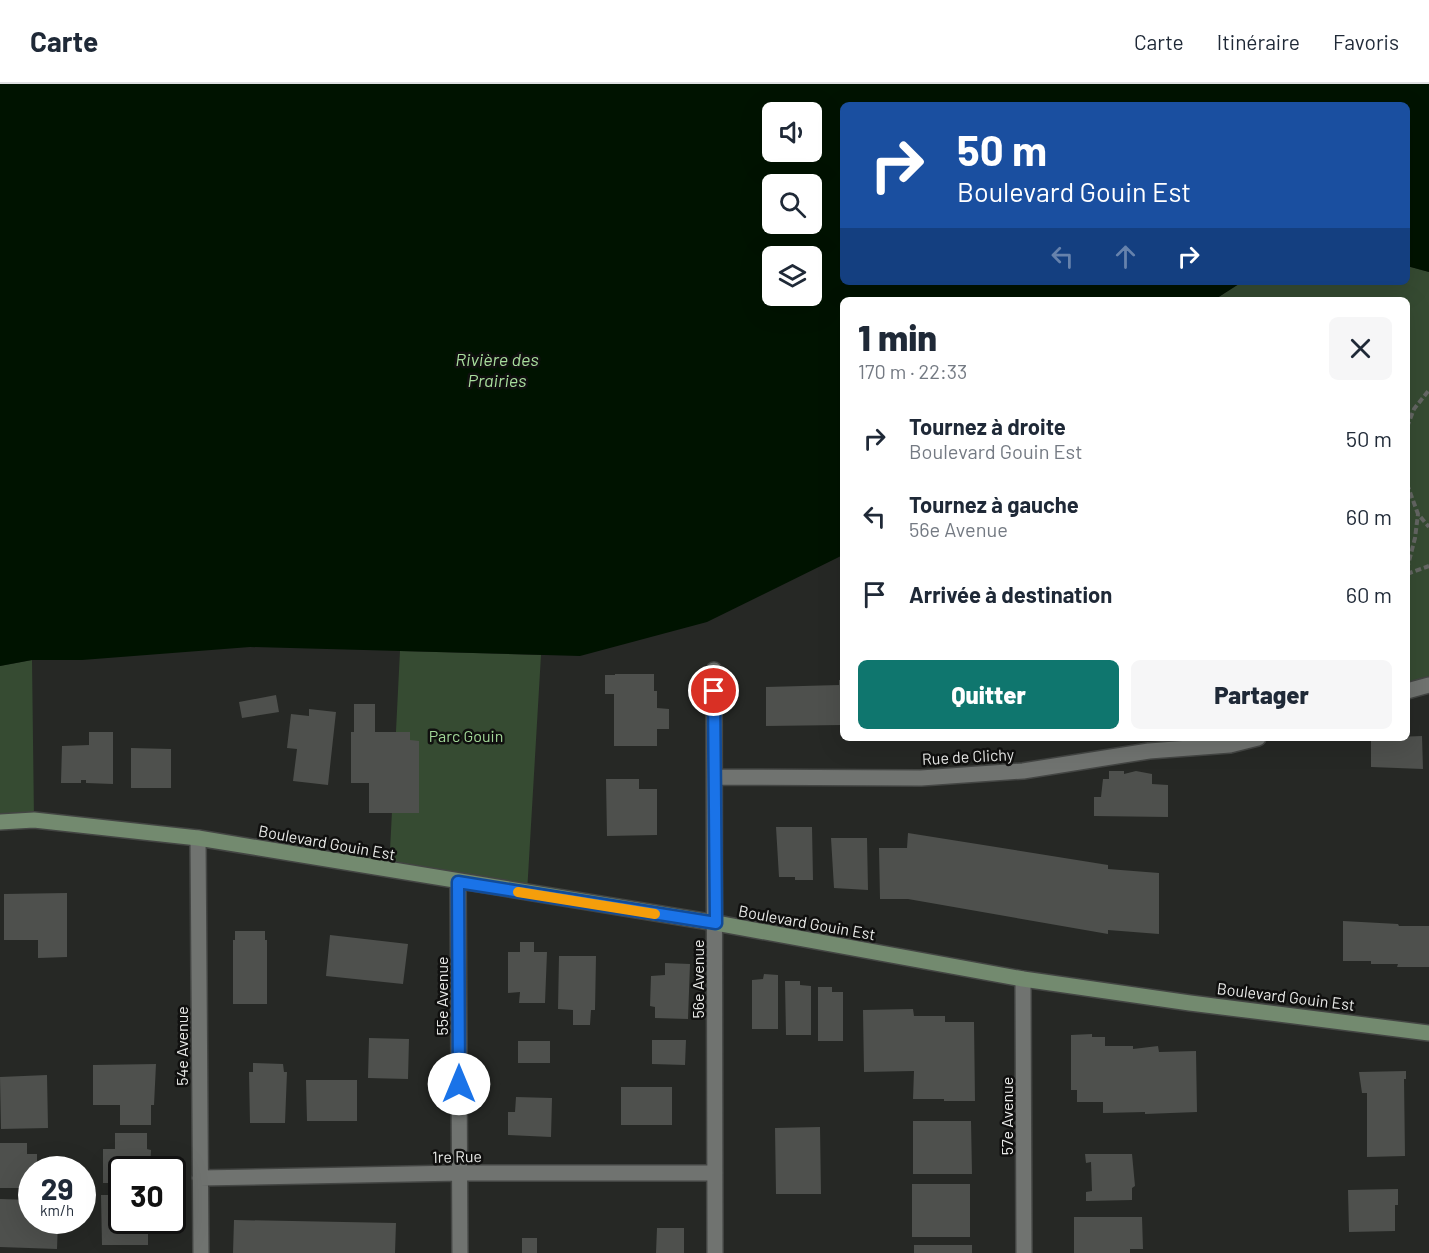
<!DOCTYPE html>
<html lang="fr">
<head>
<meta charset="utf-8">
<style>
  body { margin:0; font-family:Barlow,sans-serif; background:#f6f6f7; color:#1f2937; height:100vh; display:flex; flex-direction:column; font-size:22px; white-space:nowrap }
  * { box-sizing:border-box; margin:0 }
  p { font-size:20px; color:#747a83 }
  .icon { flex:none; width:33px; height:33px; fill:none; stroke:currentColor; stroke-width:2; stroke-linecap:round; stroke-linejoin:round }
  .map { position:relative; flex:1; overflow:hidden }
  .side { position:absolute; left:840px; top:213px; width:570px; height:444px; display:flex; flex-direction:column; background:#fff; border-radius:9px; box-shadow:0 6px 24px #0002 }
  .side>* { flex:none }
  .banner { position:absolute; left:840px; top:18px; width:570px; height:183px; border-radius:9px; box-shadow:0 6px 24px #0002; background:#1a4fa0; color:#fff; overflow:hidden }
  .controls { position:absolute; left:762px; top:18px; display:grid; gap:12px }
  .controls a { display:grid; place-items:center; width:60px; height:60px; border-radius:9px; background:#fff; box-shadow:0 6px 24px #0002; font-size:30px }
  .speed { position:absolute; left:18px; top:1072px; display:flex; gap:12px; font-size:30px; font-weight:700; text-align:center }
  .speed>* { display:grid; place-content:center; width:78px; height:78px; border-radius:50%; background:#fff; box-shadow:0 6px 24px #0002; line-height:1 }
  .speed small { font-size:15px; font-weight:400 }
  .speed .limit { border:3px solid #111; border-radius:9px; background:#fff; color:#111 }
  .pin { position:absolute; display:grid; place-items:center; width:51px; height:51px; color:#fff; margin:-26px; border:3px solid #fff; border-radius:50%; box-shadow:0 2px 6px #0007 }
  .me { position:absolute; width:66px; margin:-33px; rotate:0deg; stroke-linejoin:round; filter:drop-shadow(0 0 4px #0008) }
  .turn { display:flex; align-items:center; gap:21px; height:126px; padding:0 18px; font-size:27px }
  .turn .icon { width:78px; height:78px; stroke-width:2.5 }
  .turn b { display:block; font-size:42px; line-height:51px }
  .lanes { display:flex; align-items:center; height:57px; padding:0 18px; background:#0003; justify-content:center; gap:30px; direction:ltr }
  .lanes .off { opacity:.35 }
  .round { display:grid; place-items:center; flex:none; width:63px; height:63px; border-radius:9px; background:#f6f6f7 }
  .summary { display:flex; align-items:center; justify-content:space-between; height:102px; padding:0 18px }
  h1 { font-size:36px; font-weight:800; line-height:45px }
  .action { display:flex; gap:12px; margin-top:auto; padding:12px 18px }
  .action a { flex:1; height:69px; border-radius:9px; background:#0f766e; color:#fff; font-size:24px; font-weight:800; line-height:69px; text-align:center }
  .action a+a { background:#f6f6f7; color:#1f2937 }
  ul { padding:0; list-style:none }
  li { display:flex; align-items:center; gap:18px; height:78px; padding:0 18px }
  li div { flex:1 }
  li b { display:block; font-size:22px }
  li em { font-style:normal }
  header { display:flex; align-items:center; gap:36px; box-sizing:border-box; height:84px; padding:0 30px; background:#fff; border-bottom:2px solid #e0e1e3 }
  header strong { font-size:28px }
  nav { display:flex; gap:33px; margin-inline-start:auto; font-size:21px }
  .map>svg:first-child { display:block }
  .green { fill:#364b32 }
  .water { fill:#001300; fill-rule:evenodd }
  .building { fill:#4e504d }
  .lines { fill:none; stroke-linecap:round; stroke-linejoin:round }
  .street-casing { stroke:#434543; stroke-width:18 }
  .secondary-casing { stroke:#434543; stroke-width:18 }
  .path { stroke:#646663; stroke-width:4; stroke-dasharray:6 3; stroke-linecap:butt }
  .street { stroke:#707370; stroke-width:15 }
  .secondary { stroke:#738a6f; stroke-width:15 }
  .route-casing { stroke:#114b97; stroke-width:15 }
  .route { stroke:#1a73e8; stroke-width:10 }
  .slow { stroke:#f59e0b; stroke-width:10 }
  .labels { text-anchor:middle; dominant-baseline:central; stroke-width:5; stroke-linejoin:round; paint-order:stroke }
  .park-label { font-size:16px; fill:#a2d798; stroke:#10100f }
  .street-label { font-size:16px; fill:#e9eae8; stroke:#10100f }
  .water-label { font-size:18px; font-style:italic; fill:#a8dd9d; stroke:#10100f }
</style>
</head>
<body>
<header>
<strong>Carte</strong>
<nav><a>Carte</a><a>Itinéraire</a><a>Favoris</a></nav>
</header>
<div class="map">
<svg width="1429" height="1169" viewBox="0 0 1429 1169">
  <rect width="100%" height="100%" fill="#262825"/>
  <!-- green -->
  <path class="green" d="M1407,182L1429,188V601L1407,607V216H1214L1242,198H1407Z
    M400,567L541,571L527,809L389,787Z
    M32,576L34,736L0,738V582Z"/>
  <!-- water -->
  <path class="water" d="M0,0H1429V188L1407,182V21H843V198H1242L1214,216H843V471L707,538L580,572L250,563L82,576H32L0,582ZM772,28H812V68H772ZM772,100H812V140H772ZM772,172H812V212H772Z"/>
  <!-- building -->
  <path class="building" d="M615,590H654V607H657V624L669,625V645H657V662H614V610H605V591H615Z
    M839,596H843L842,641L766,642V603L839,601Z
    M276,611L279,628L242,634L239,618Z
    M354,620H375V648H410V656L419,657V729H369V699H351V648H354Z
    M309,625L336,628L328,701L293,697L297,665L287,664L291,630L309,632Z
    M89,648H113V700L86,699V696H81V699H61L62,662L89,661Z
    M1422,652L1423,685L1371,683V654Z
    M131,664L171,665V704H131Z
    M1109,687H1124V690L1136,687L1152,690V700L1168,701V733L1094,732V713H1101L1103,695H1109Z
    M606,695H639V705H657V751L607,752Z
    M776,743H812L813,796H795V793H779Z
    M908,749L1108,781V785L1159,789V850L1108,846V850L908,815H880L879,764H907Z
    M831,754H867L868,806L834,804Z
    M67,809V873L38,874V856H4V810Z
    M1343,837L1398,840L1399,842H1429V883H1397L1398,880H1371V877H1343Z
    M235,847H265V856H267V920H233V856H235Z
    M330,851L408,860L403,900L326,892Z
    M520,858H534V868H547L545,919H519L520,908L508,909V868H520Z
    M559,872H596L595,926H591L590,941H573V926L558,925Z
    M665,879L690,880L688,935L655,934V923L650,922L651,892L665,891Z
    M764,890L778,891V945H752V896L763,895Z
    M785,897H800V901L811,902V951H786Z
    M818,903H832V908H843V957H818Z
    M913,925L914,932H945V938H974L975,1017H944V1015H913L914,987L864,988L863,926Z
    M1092,950V953H1105V962H1133V965L1158,962L1159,968L1196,967L1197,1028L1145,1030V1028L1103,1029V1018H1077V1006H1071V951Z
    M369,954L409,955L408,995L368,994Z
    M652,956H686L685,981L652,980Z
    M518,957H550V979H518Z
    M253,979L283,980L284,988H287L285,1039H250L249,988H253Z
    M156,980L154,1021H151V1041H120V1021H93V981Z
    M1406,987V995H1404L1405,1072L1367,1073V1009H1362L1359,988Z
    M47,991L48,1044L1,1045L0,993Z
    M306,996H357V1037H307Z
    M621,1003H672V1041H621Z
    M516,1013L552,1014L551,1053L508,1051V1028H515Z
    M913,1037H971L972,1090H913Z
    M820,1043L821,1110H776L775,1044Z
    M115,1049H147V1065L151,1066L150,1086H122V1099H103V1065H115Z
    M0,1059H27V1070H37V1086H32V1090H27V1104H0Z
    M1085,1070H1132L1135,1102L1132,1104V1116L1086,1117V1108L1092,1107L1091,1078L1086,1079Z
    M912,1100H970V1153H912Z
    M1398,1105V1121H1395V1147L1349,1148L1348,1106Z
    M101,1111H122V1137H148V1161H102Z
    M0,1115L32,1116V1137H58L57,1165L0,1163Z
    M1074,1133H1142L1143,1165H1130V1169H1074Z
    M234,1136L396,1139L395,1169H233Z
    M657,1144H684V1169H656Z
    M522,1154H537V1169H522Z
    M914,1161H972V1169H914Z"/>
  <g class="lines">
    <defs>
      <path id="street" d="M714,586L715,1169
        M1407,607L1429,601
        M715,693L921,694L1023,687L1149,667L1230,661L1258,654
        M198,754L201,1169
        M458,798L460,1169
        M1023,895L1024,1169
        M200,1094L460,1089H715"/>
      <path id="secondary" d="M0,738L34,736L198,754L716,839L1023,895L1190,919L1429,949"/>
    </defs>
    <!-- street casing -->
    <use href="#street" class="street-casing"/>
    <!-- secondary casing -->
    <use href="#secondary" class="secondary-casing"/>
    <!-- path -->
    <path class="path" d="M1407,343L1414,325L1429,306
      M1407,400L1418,430L1429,443
      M1407,485L1415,454L1418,430
      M1407,490L1429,482"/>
    <!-- street -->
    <use href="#street" class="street"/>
    <!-- secondary -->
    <use href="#secondary" class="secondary"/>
  </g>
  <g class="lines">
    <defs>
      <path id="route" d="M459,1000L458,798L716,839L714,607"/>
    </defs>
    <!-- route casing -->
    <use href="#route" class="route-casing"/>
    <!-- route -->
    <use href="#route" class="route"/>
    <!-- slow -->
    <path class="slow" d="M518,808L655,830"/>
  </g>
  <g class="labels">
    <!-- park labels -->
    <g class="park-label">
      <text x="466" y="651">Parc Gouin</text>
    </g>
    <!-- street labels -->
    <g class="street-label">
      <text transform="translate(968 672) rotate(-3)">Rue de Clichy</text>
      <text transform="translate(327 758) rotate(10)">Boulevard Gouin Est</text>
      <text transform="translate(807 838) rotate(10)">Boulevard Gouin Est</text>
      <text transform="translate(697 895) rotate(-90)">56e Avenue</text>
      <text transform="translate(441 912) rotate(-90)">55e Avenue</text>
      <text transform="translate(1286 912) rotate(7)">Boulevard Gouin Est</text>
      <text transform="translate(181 962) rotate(-90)">54e Avenue</text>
      <text transform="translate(1006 1032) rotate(-90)">57e Avenue</text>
      <text transform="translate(457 1072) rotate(-1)">1re Rue</text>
    </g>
    <!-- water labels -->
    <g class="water-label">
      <text x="497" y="275">Rivière des<tspan x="497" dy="21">Prairies</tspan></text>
    </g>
  </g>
</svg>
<div class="controls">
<a><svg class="icon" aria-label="sound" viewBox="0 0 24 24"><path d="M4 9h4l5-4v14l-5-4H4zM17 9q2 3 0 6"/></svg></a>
<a><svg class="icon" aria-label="search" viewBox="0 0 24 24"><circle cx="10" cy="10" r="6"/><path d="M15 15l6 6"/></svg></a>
<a><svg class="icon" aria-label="layers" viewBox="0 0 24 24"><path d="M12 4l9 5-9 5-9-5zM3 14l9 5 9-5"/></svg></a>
</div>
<div class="speed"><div>29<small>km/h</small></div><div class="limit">30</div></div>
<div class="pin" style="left:714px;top:607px;background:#d93025"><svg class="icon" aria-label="arrive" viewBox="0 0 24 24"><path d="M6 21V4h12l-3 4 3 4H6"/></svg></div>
<svg class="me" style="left:459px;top:1000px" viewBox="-20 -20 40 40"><circle r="19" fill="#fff"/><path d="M0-13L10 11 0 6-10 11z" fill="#1a73e8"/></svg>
<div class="banner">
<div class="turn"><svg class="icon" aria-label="right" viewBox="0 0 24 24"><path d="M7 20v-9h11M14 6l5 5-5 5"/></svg><div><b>50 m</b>Boulevard Gouin Est</div></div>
<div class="lanes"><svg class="icon off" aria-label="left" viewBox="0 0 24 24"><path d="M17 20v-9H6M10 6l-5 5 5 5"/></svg><svg class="icon off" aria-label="ahead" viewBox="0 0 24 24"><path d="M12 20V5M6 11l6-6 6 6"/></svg><svg class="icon" aria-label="right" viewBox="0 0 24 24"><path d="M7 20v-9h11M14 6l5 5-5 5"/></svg></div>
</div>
<section class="side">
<div class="summary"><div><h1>1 min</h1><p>170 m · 22:33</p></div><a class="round"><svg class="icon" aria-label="close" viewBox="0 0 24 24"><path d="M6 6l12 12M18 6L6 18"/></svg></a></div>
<ul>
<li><svg class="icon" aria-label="right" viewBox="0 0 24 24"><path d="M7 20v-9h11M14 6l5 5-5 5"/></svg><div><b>Tournez à droite</b><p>Boulevard Gouin Est</p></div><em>50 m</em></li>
<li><svg class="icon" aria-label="left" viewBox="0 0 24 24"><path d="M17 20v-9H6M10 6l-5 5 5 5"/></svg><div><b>Tournez à gauche</b><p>56e Avenue</p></div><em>60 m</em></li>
<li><svg class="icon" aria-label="arrive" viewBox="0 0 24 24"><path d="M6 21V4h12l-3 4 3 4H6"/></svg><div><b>Arrivée à destination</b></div><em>60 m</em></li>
</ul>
<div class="action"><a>Quitter</a><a>Partager</a></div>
</section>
</div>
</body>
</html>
